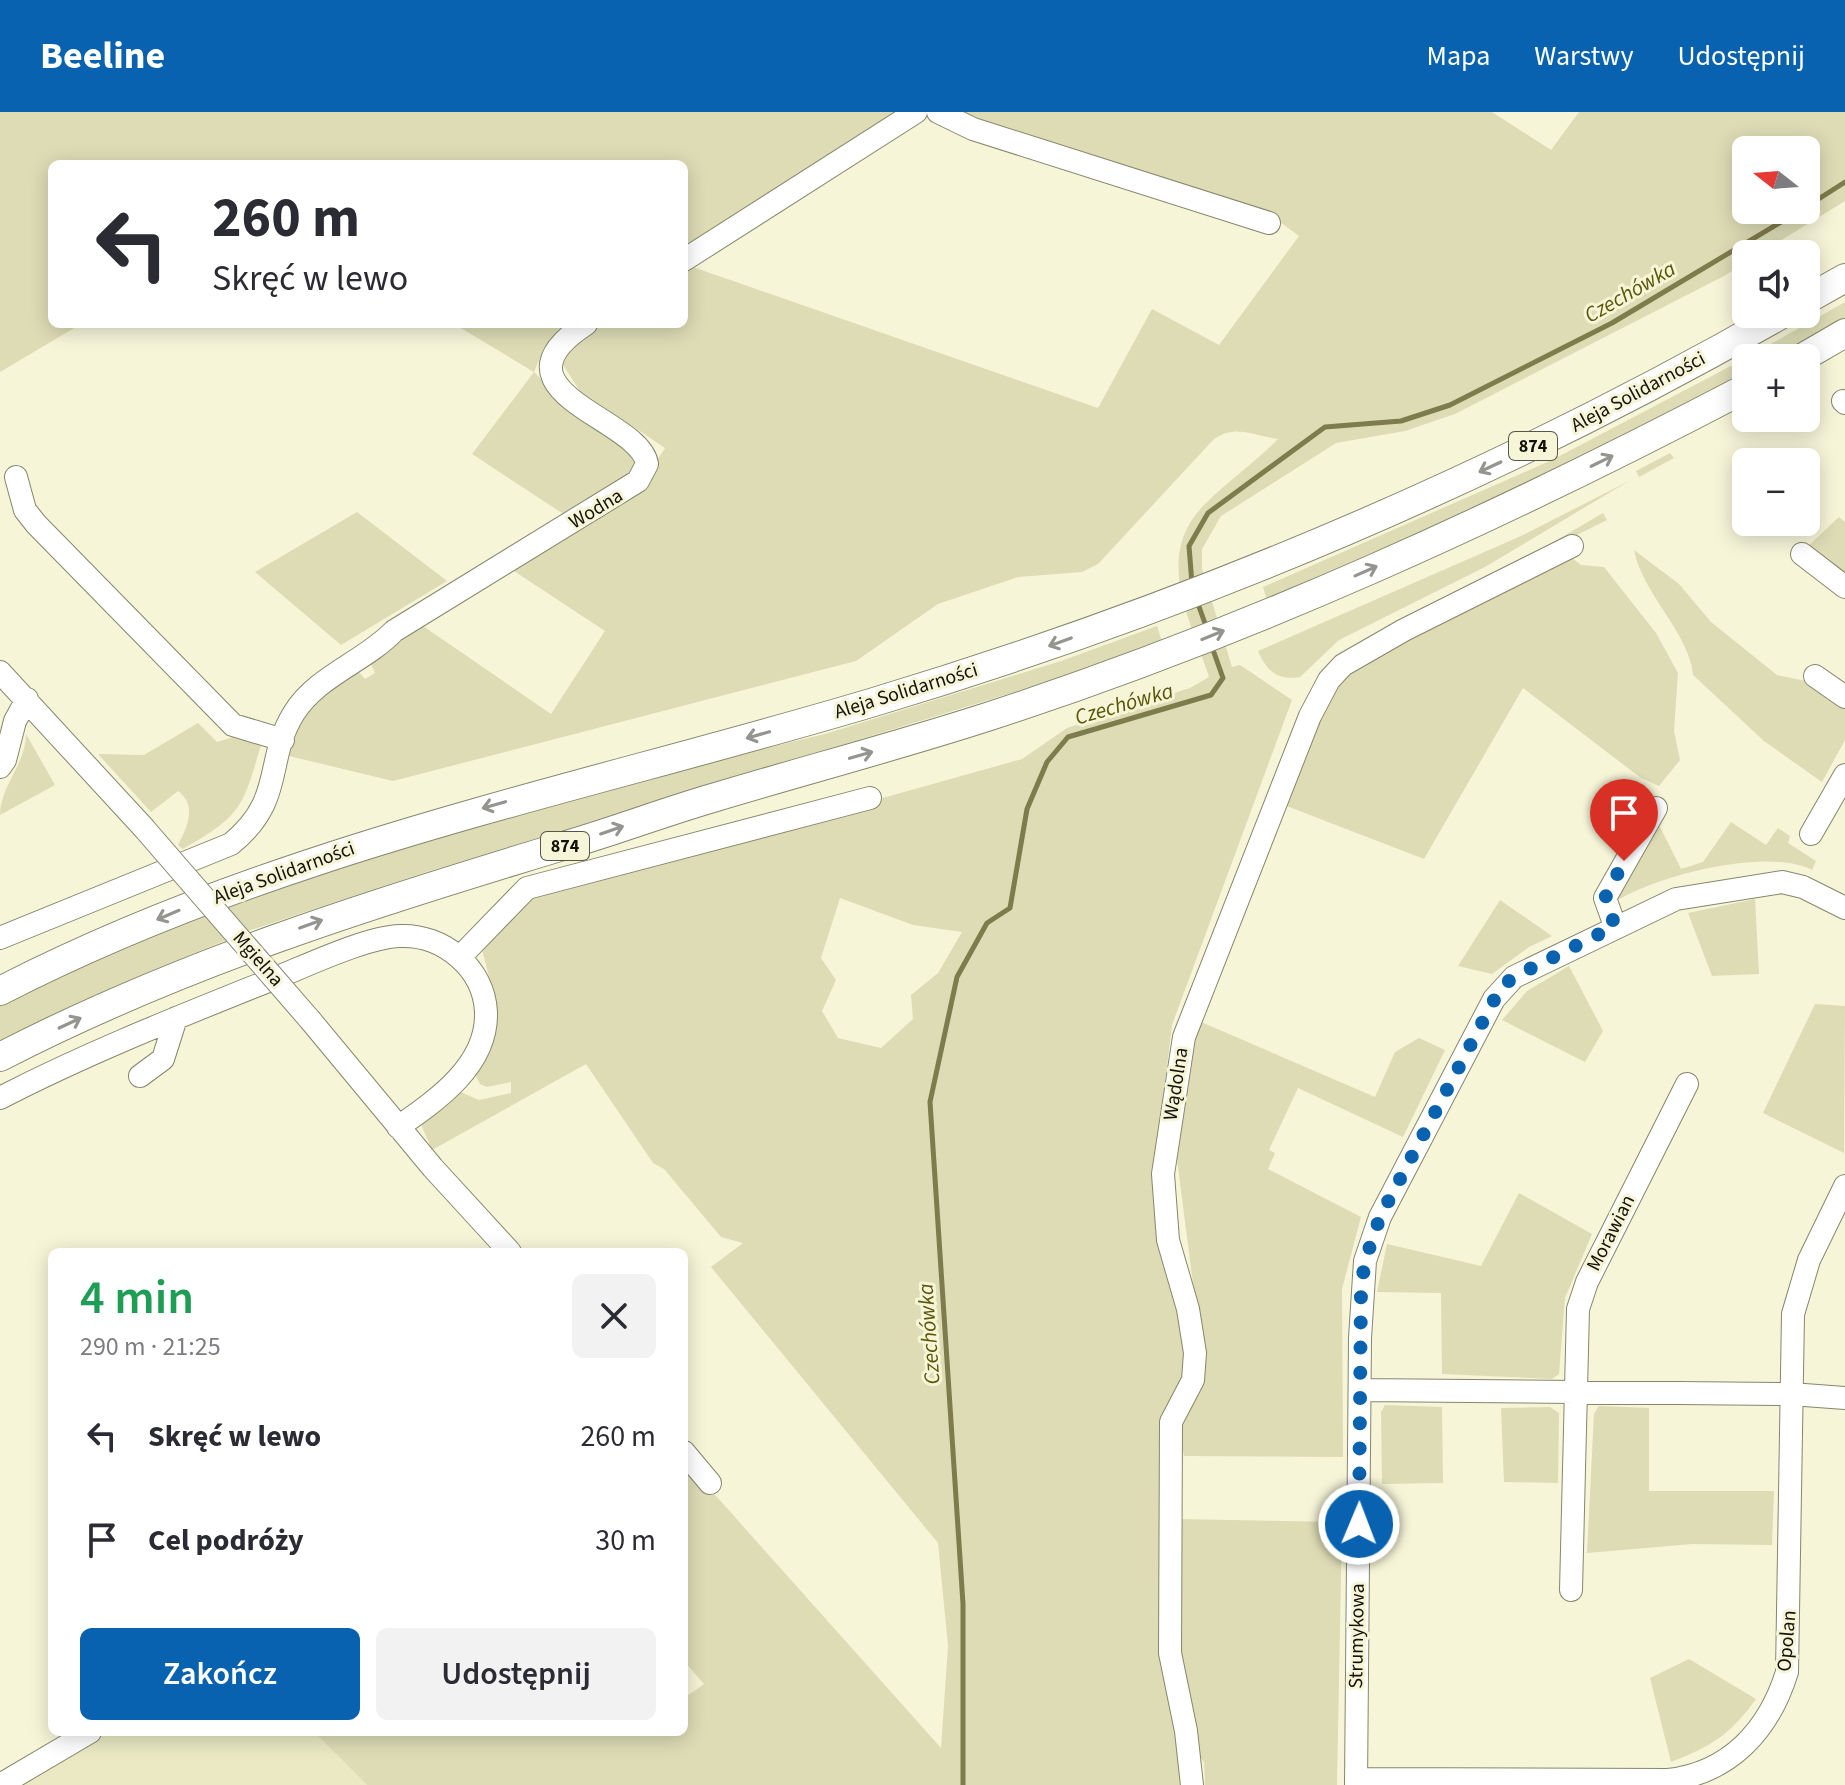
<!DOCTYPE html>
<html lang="pl">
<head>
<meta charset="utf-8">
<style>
  body { margin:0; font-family:"Source Sans 3",sans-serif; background:#f2f2f3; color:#2b2b33; height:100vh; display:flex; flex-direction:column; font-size:30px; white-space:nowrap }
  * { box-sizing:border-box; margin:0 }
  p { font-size:26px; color:#7c7c81 }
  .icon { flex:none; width:44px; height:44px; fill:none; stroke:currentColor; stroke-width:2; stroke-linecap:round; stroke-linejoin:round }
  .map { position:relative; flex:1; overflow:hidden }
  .sheet { position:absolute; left:48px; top:1136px; width:640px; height:488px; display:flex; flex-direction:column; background:#fff; border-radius:12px; box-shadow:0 4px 20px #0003 }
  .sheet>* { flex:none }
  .banner { position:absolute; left:48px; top:48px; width:640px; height:168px; border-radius:12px; box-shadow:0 4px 20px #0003; background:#fff; color:#2b2b33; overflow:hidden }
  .needle { width:52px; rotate:287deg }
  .buttons { position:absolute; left:1732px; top:24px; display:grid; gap:16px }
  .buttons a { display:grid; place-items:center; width:88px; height:88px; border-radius:12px; background:#fff; box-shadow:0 4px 20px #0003; font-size:40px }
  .pin { position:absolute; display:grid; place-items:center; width:68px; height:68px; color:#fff; margin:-82px -34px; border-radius:50% 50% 50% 0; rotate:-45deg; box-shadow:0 0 8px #0007 }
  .pin .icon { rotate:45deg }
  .me { position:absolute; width:88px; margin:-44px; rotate:1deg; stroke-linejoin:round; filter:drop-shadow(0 0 6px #0008) }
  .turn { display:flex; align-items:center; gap:28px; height:168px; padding:0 32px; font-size:36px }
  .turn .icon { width:104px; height:104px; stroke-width:2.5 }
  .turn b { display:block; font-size:56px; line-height:68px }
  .round { display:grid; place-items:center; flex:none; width:84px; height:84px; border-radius:12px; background:#f2f2f3 }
  .overview { display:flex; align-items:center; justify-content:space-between; height:136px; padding:0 32px }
  h1 { font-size:48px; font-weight:600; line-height:60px; color:#1e9e55 }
  .primary-button { display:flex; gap:16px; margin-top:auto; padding:16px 32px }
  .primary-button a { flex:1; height:92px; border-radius:12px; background:#0862af; color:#fff; font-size:32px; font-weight:600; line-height:92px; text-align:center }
  .primary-button a+a { background:#f2f2f3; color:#2b2b33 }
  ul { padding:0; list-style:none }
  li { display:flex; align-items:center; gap:24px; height:104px; padding:0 32px }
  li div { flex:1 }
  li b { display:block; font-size:30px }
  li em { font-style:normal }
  header { display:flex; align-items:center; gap:48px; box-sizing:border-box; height:112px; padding:0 40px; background:#0862af; color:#fff }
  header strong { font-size:38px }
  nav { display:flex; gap:44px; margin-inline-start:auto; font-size:28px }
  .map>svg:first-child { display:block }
  .built { fill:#eae9c4 }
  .green { fill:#dddcb5; fill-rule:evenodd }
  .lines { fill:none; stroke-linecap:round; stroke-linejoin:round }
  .stream { stroke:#7e7b4c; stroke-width:5 }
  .minor-casing { stroke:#87866c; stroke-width:24 }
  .major-casing { stroke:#87866c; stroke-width:30 }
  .minor { stroke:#fff; stroke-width:22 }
  .major { stroke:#fff; stroke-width:28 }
  .minor-bridge-casing { stroke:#87866c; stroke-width:24; stroke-linecap:butt }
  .minor-bridge { stroke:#fff; stroke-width:22 }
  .oneway { stroke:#959590 }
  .route { stroke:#0862af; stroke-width:14; stroke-dasharray:0 25.2 }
  .labels { text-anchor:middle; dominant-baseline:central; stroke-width:6; stroke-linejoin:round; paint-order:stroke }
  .shield { fill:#f6f5d8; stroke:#585747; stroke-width:2 }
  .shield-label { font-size:18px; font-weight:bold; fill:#141309 }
  .street-label { font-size:20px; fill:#141309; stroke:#f6f5d8 }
  .water-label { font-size:22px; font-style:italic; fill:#5a5709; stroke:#f6f5d8 }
</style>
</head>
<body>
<header>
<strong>Beeline</strong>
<nav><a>Mapa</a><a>Warstwy</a><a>Udostępnij</a></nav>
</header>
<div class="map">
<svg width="1845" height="1673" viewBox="0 0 1845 1673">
  <rect width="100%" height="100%" fill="#f6f5d8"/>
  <!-- built -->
  <path class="built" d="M106,1620H314L367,1673H21Z"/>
  <!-- green -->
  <path class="green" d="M0,0H899L684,135V52H52V212H81L0,260Z
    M953,0H1492L1551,38L1579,0H1845V89L1759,142H1746V150L1724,164L1455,302L1405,319L1336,331L1221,404L1202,437V457L1232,555L1240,553L1292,588L1172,913L1156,1043L1188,1250L1162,1311L1182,1673H367L314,1620H684V1586L704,1572L684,1549V1348L941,1636L948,1534L938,1431L711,1155L743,1131L721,1125L664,1057L653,1051L586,952L432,1038L420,1010L458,979L479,988L511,981V970L487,975L480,972L476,964C511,908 494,890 481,833L533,784L1022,647L1067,616L1190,576L1209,565C1190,506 1153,444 1205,392C1228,369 1256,350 1278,327C1253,324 1237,312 1214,327L1098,452L1082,460L1018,465L938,492L856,549L393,669L289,644C302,597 320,587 357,558L365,567L375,561L370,550L423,514L551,602L605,519L514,459L643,371L665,336L580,279L563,253L575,226L597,212H684V157L690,154L1098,296L1152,197L1219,233L1299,124L1272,104ZM1746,38H1806V98H1746ZM840,786L913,813L962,820L938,861L911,883L913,907L881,936L838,926L822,899L836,868L821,846Z
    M1845,190V208L1778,246H1746Z
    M454,212H566L544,236L534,260L549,275L634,331L639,355L568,405L472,342L534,260Z
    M1746,246V264L1620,330L1268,491L1263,475L1552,348Z
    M1670,341L1674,346L1639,365L1636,359Z
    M1629,369L1485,455L1339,528L1300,565C1279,569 1266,559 1258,539L1521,424Z
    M357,400L447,469L341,533L255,460Z
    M1603,401L1607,408L1499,462Z
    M1839,405L1845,410V463L1806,436Z
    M1634,438L1679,472L1711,510L1777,563L1806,569L1845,597V628L1822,670L1764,629L1693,563C1690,522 1642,481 1634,438Z
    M1572,446L1581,453L1604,455L1656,521L1678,561L1674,619L1680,648L1659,674L1641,666L1523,576L1424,747L1284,693L1330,580L1355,554Z
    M1157,514L1162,530L1067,564L423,761L251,818L148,860L0,930V888L150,820L339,752L623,670L825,622L1061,549Z
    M198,611L217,630L239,623L263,627C242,694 246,701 183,737L178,733C188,714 197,693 178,679L151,700L98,642L144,643Z
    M26,622L55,673L0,703C0,674 26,652 26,622Z
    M1731,710L1766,733L1778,716L1790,724L1788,731L1816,749L1812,758C1768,735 1659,763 1618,788L1617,779L1658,711L1681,757L1703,750Z
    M1755,787L1759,862L1712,864L1688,801Z
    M1500,788L1552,824L1529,835L1492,862L1458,854Z
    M1569,854L1603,919L1585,950L1502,908L1527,879Z
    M1815,892L1845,894L1844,1041L1763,1001Z
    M1201,910L1375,985L1395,940L1419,926L1445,938L1403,1025L1298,976L1269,1038L1275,1041L1268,1057L1361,1105L1342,1177L1343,1345L1184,1344L1180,1323L1201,1234L1175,1032L1192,930Z
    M1519,1081L1592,1122L1565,1186L1559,1262L1552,1267L1442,1262L1441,1181L1377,1180L1387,1132L1481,1154Z
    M1385,1293L1442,1295L1443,1371L1382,1372L1381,1300Z
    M1599,1294L1649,1296V1379H1774L1772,1433L1692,1432L1587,1441L1594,1302Z
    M1550,1295L1559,1301L1558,1371L1504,1370L1501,1296Z
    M1177,1407L1342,1410L1337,1673H1205L1204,1650L1197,1641L1178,1517Z
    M1689,1547L1756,1587C1730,1623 1712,1634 1671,1650L1650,1566Z"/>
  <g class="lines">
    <!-- stream -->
    <path class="stream" d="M1806,95L1845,70
      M1192,472L1189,434L1208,401L1325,315L1401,309L1450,293L1612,211L1801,98
      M1197,489L1207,517
      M963,1673V1492L930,990L957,865L987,811L1010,796L1027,697L1047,650L1068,625L1211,583L1223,566L1212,535"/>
    <defs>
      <path id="minor" d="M938,0L973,17L1269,111
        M684,148L916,0
        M1843,289L1845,291
        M16,365L25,398L36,412L233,613L283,628
        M1802,442L1845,475
        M0,560L143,715
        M1815,564L1845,585
        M0,655L5,648L15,609L27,587
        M1811,722L1845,663
        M1615,814L1605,786L1656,696
        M0,826L231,732C286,687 264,649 294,601C317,564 364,550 394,519L638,369L647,352C641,306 482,280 586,212
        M460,845L527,776L870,686
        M311,909L433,1056L510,1140
        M140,964L163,947L176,906
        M0,986C89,940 181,904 273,867C306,854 366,825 400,824C443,822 484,856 486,900C488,953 437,988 398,1015
        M1360,1278L1791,1282L1845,1286
        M684,1340L710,1371
        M1571,1478L1578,1197L1587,1170L1687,972
        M1356,1667L1668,1668C1730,1661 1769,1618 1787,1560L1793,1202L1809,1148L1845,1074
        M0,1673L90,1620
        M1192,1673L1186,1619L1170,1541L1171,1310L1193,1268L1195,1241L1188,1197L1168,1128L1163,1062L1184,925L1310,604L1329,568L1343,553L1404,518L1572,434
        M1356,1673L1360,1226L1365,1149L1380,1105L1494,887L1514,865L1676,787L1782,770L1803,775L1845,796"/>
      <path id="major" d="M1806,188L1845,166
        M1802,246L1845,221
        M0,879C280,735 576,679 874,590C1190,495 1495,366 1782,202
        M0,945C180,852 370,792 563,734C615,719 664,700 716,685C806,658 897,634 987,605C1249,520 1502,404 1746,276"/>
    </defs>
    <!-- minor casing -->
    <use href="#minor" class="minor-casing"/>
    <!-- major casing -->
    <use href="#major" class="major-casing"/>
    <!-- minor -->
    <use href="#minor" class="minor"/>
    <!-- major -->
    <use href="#major" class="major"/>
    <defs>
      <path id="minor-bridge" d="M143,715L311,909"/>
    </defs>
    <!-- minor-bridge casing -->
    <use href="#minor-bridge" class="minor-bridge-casing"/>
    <!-- minor-bridge -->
    <use href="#minor-bridge" class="minor-bridge"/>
  </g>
  <!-- one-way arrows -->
  <defs><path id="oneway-shaft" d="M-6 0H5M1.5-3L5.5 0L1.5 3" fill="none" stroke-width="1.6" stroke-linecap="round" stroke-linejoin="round" transform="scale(2)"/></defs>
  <g class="oneway">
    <use href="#oneway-shaft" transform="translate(1602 349) rotate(-26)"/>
    <use href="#oneway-shaft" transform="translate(1490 355) rotate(155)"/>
    <use href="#oneway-shaft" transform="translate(1366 459) rotate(-24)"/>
    <use href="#oneway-shaft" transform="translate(1213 523) rotate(-22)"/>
    <use href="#oneway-shaft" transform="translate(1060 530) rotate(160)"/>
    <use href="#oneway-shaft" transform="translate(758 623) rotate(164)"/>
    <use href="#oneway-shaft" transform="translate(861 643) rotate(-16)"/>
    <use href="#oneway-shaft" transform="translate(494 693) rotate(164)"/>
    <use href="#oneway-shaft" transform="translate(612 718) rotate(-19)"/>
    <use href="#oneway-shaft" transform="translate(168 803) rotate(157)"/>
    <use href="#oneway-shaft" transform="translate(311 812) rotate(-20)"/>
    <use href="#oneway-shaft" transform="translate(70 911) rotate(-25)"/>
  </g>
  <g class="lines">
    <!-- route -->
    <path class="route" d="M1359,1412L1361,1176L1365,1149L1380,1105L1501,875L1514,865L1615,814L1605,786L1624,749"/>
  </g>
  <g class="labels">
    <!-- shield labels -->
    <g class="shield">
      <rect x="1509" y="320" width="48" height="28" rx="6"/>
      <rect x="541" y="720" width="48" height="28" rx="6"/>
    </g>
    <g class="shield-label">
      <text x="1533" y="334">874</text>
      <text x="565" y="734">874</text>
    </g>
    <!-- street labels -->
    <g class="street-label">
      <text transform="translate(1638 280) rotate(-28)">Aleja Solidarności</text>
      <text transform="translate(596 397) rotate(-31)">Wodna</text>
      <text transform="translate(906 579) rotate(-17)">Aleja Solidarności</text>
      <text transform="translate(284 761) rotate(-20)">Aleja Solidarności</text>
      <text transform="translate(258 847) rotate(49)">Mgielna</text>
      <text transform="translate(1176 972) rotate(-81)">Wądolna</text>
      <text transform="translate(1611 1121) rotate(-63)">Morawian</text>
      <text transform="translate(1357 1524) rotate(-89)">Strumykowa</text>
      <text transform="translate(1787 1529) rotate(-85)">Opolan</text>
    </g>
    <!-- water labels -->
    <g class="water-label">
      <text transform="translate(1630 180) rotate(-30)">Czechówka</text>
      <text transform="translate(1124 592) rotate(-16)">Czechówka</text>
      <text transform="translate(929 1222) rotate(-94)">Czechówka</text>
    </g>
  </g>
</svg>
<div class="buttons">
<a><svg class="needle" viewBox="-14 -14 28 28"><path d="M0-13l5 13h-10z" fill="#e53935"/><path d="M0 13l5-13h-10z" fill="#7c7c81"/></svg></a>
<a><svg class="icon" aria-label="sound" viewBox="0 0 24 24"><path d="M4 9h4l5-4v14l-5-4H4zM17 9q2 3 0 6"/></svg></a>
<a>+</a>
<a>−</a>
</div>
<div class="pin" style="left:1624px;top:749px;background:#d93025"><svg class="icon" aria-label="arrive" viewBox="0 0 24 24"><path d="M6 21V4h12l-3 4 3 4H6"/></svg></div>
<svg class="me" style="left:1359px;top:1412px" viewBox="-20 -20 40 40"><circle r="17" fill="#0862af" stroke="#fff" stroke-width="3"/><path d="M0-11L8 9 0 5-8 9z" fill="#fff"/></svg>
<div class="banner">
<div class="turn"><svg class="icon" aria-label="left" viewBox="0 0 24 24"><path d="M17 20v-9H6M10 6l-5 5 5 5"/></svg><div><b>260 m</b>Skręć w lewo</div></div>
</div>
<section class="sheet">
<div class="overview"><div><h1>4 min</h1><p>290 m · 21:25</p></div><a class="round"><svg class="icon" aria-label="close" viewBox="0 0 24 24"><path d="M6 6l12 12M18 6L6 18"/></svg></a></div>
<ul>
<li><svg class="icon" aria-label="left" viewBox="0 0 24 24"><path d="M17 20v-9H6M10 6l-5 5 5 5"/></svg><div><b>Skręć w lewo</b></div><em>260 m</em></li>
<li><svg class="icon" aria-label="arrive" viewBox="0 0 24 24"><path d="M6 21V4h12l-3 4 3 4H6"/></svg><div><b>Cel podróży</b></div><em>30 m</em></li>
</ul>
<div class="primary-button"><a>Zakończ</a><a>Udostępnij</a></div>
</section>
</div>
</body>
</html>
